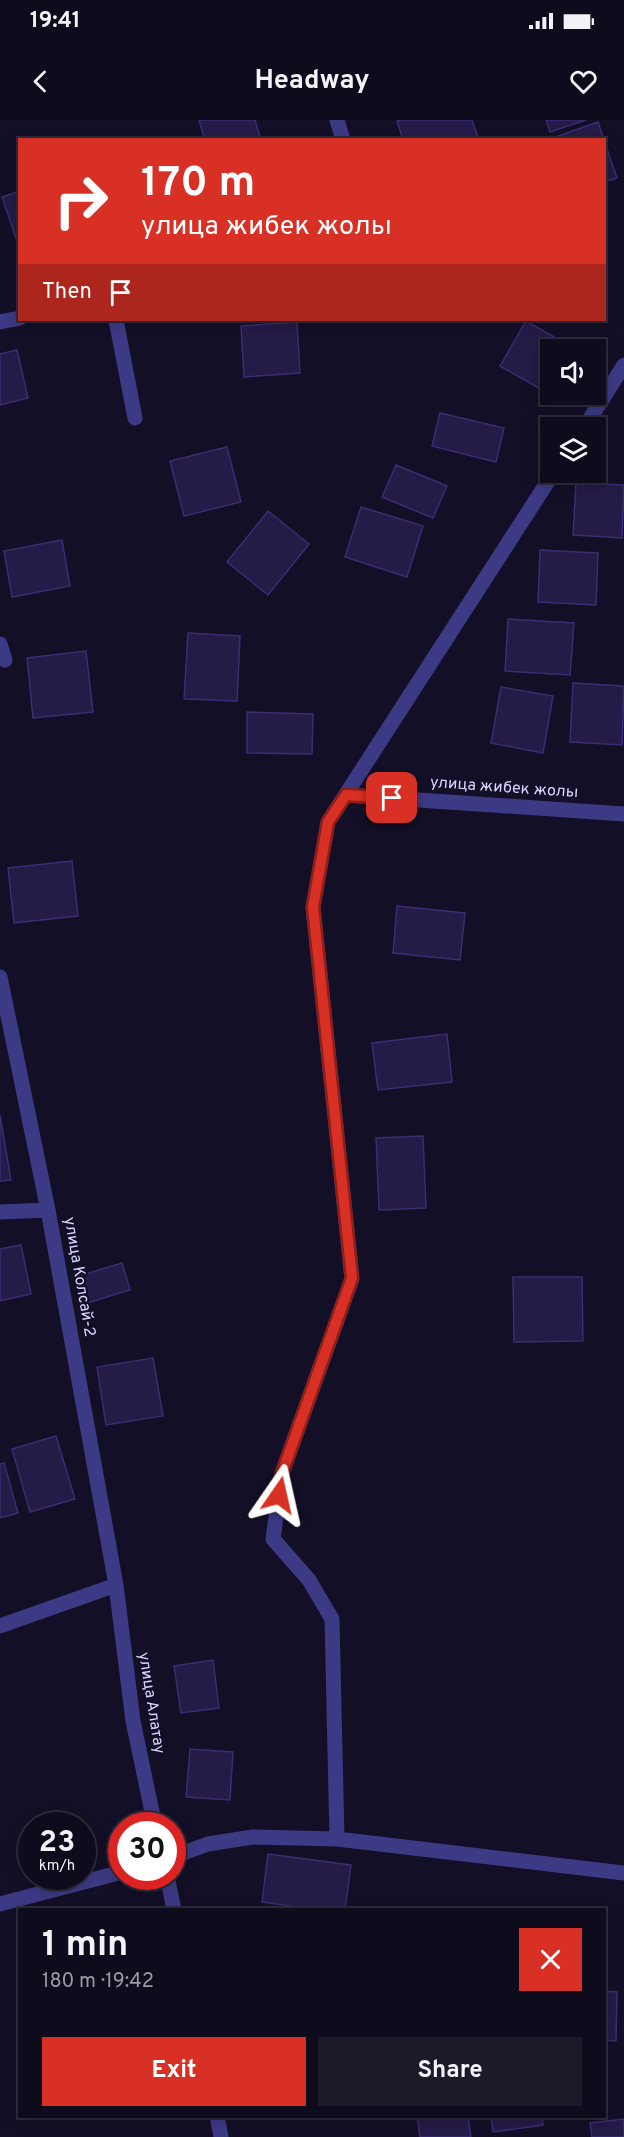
<!DOCTYPE html>
<html lang="en">
<head>
<meta charset="utf-8">
<style>
  body { margin:0; font-family:Overpass,sans-serif; background:#1c1929; color:#f1f3f6; height:100vh; display:flex; flex-direction:column; font-size:22px; white-space:nowrap }
  * { box-sizing:border-box; margin:0 }
  p { font-size:20px; color:#9b9ba3 }
  .icon { flex:none; width:33px; height:33px; fill:none; stroke:currentColor; stroke-width:2; stroke-linecap:round; stroke-linejoin:round }
  .map { position:relative; flex:1; overflow:hidden }
  .panel { position:absolute; left:18px; top:1788px; width:588px; height:210px; display:flex; flex-direction:column; background:#0e0b1c; border-radius:0px; box-shadow:0 3px 15px #0003,0 0 0 2px #2e2b3b }
  .panel>* { flex:none }
  .hud { position:absolute; left:18px; top:18px; width:588px; height:183px; border-radius:0px; box-shadow:0 3px 15px #0003,0 0 0 2px #2e2b3b; background:#d93025; color:#fff; overflow:hidden }
  .controls { position:absolute; left:540px; top:219px; display:grid; gap:12px }
  .controls a { display:grid; place-items:center; width:66px; height:66px; border-radius:0px; background:#0e0b1c; box-shadow:0 3px 15px #0003,0 0 0 2px #2e2b3b; font-size:30px }
  .speed { position:absolute; left:18px; top:1692px; display:flex; gap:12px; font-size:30px; font-weight:700; text-align:center }
  .speed>* { display:grid; place-content:center; width:78px; height:78px; border-radius:50%; background:#0e0b1c; box-shadow:0 3px 15px #0003,0 0 0 2px #2e2b3b; line-height:1 }
  .speed small { font-size:15px; font-weight:400 }
  .speed .limit { border:9px solid #d22; background:#fff; color:#111 }
  .pin { position:absolute; display:grid; place-items:center; width:51px; height:51px; color:#fff; margin:-26px; border-radius:12px; box-shadow:0 3px 9px #0006 }
  .me { position:absolute; width:66px; margin:-33px; rotate:11deg; stroke-linejoin:round; filter:drop-shadow(0 0 4px #0008) }
  .turn { display:flex; align-items:center; gap:21px; height:126px; padding:0 24px; font-size:27px }
  .turn .icon { width:78px; height:78px; stroke-width:2.5 }
  .turn b { display:block; font-size:42px; line-height:51px }
  .then { display:flex; align-items:center; height:57px; padding:0 24px; background:#0003; gap:12px; font-size:22px }
  .round { display:grid; place-items:center; flex:none; width:63px; height:63px; border-radius:0px; background:#1c1929 }
  .headline { display:flex; align-items:center; justify-content:space-between; height:102px; padding:0 24px }
  h1 { font-size:36px; font-weight:700; line-height:45px }
  .button { display:flex; gap:12px; margin-top:auto; padding:12px 24px }
  .button a { flex:1; height:69px; border-radius:0px; background:#d93025; color:#fff; font-size:24px; font-weight:700; line-height:69px; text-align:center }
  .button a+a { background:#1c1929; color:#f1f3f6 }
  .status { display:flex; justify-content:space-between; align-items:center; height:42px; padding:0 30px; background:#0e0b1c; direction:ltr }
  .status svg { height:16px; fill:currentColor }
  header { display:flex; justify-content:space-between; align-items:center; height:78px; padding:0 24px; background:#0e0b1c; font-size:27px; font-weight:700 }
  .map>svg:first-child { display:block }
  .building { fill:#241b47; stroke:#3b2d73; stroke-width:1.5 }
  .lines { fill:none; stroke-linecap:round; stroke-linejoin:round }
  .minor { stroke:#3d3a85; stroke-width:15 }
  .route-casing { stroke:#8d1f18; stroke-width:15 }
  .route { stroke:#d93025; stroke-width:10 }
  .labels { text-anchor:middle; dominant-baseline:central; stroke-width:4.5; stroke-linejoin:round; paint-order:stroke }
  .street-label { font-size:16px; fill:#d9d4ff; stroke:#130f26 }
</style>
</head>
<body>
<div class="status"><b>19:41</b><svg viewBox="0 0 49 12"><path d="M0 12V9h3v3zM5 12V6h3v6zM10 12V3h3v9zM15 12V0h3v12zM26 1h20v11H26zM47 4h2v5h-2z"/></svg></div>
<header><svg class="icon" aria-label="back" viewBox="0 0 24 24"><path d="M15 5l-7 7 7 7"/></svg>Headway<svg class="icon" aria-label="heart" viewBox="0 0 24 24"><path d="M12 20l-8-8c-3-5 5-10 8-4 3-6 11-1 8 4z"/></svg></header>
<div class="map">
<svg width="624" height="2017" viewBox="0 0 624 2017">
  <rect width="100%" height="100%" fill="#130f26"/>
  <!-- building -->
  <path class="building" d="M199,0H255L261,20H205Z
    M401,0H472L479,20H403L397,1Z
    M546,0H586L550,12Z
    M598,2L604,20H547Z
    M604,20L617,58L604,62Z
    M20,71V130L2,77Z
    M526,201L577,230H550V274H560L558,279L500,246Z
    M297,202L300,253L244,257L241,206Z
    M17,230L28,278L0,285V234Z
    M440,293L504,308L496,342L432,326Z
    M227,327L241,382L184,396L170,341Z
    M396,345L447,366L433,398L382,377Z
    M576,363L624,365L622,418L573,415Z
    M361,387L423,406L407,457L345,437Z
    M268,391L309,424L268,475L227,442Z
    M62,420L70,466L12,477L4,431Z
    M540,430L598,433L596,485L538,482Z
    M508,499L574,503L570,555L505,551Z
    M188,513L240,516L237,581L184,579Z
    M86,531L93,592L33,598L27,538Z
    M573,563L624,566L622,625L570,622Z
    M501,567L553,576L543,633L491,623Z
    M247,592L313,594L312,634L247,633Z
    M72,741L78,796L14,803L8,748Z
    M397,786L465,793L460,840L393,833Z
    M447,914L452,962L378,970L372,923Z
    M0,995L11,1060L0,1061Z
    M423,1016L426,1088L379,1090L376,1018Z
    M21,1125L31,1174L0,1181V1129Z
    M122,1143L130,1170L87,1183L79,1156Z
    M513,1157H582L583,1221L514,1222Z
    M153,1238L163,1296L106,1305L97,1247Z
    M56,1316L75,1379L30,1392L12,1329Z
    M4,1343L18,1393L0,1398V1344Z
    M213,1540L219,1588L181,1593L174,1546Z
    M190,1629L233,1632L230,1680L186,1677Z
    M268,1734L351,1745L345,1790H318L262,1782Z
    M604,1871L617,1872L616,1921L604,1920Z
    M417,1996H468L471,2017H420Z
    M491,1996H542L543,2005L493,2012Z
    M624,1999V2017H592L590,2003Z"/>
  <g class="lines">
    <!-- minor -->
    <path class="minor" d="M337,0L343,20
      M116,200L135,298
      M0,202L20,198
      M584,308L624,245
      M0,524L5,540
      M346,675L624,694
      M0,857L48,1090L116,1465L133,1601L155,1706
      M0,1092L48,1090
      M0,1506L116,1465
      M337,1719L332,1499L309,1460L273,1419L282,1353L352,1159L313,787L328,702L554,352
      M172,1737L208,1724L253,1717L337,1719L624,1753
      M167,1756L174,1790
      M0,1784L122,1752
      M217,1996L221,2017"/>
  </g>
  <g class="lines">
    <defs>
      <path id="route" d="M279,1375L282,1353L352,1158L313,787L328,702L346,675L392,678"/>
    </defs>
    <!-- route casing -->
    <use href="#route" class="route-casing"/>
    <!-- route -->
    <use href="#route" class="route"/>
  </g>
  <g class="labels">
    <!-- street labels -->
    <g class="street-label">
      <text transform="translate(504 668) rotate(4)">улица жибек жолы</text>
      <text transform="translate(79 1157) rotate(80)">улица Колсай-2</text>
      <text transform="translate(151 1583) rotate(81)">улица Алатау</text>
    </g>
  </g>
</svg>
<div class="controls">
<a><svg class="icon" aria-label="sound" viewBox="0 0 24 24"><path d="M4 9h4l5-4v14l-5-4H4zM17 9q2 3 0 6"/></svg></a>
<a><svg class="icon" aria-label="layers" viewBox="0 0 24 24"><path d="M12 4l9 5-9 5-9-5zM3 14l9 5 9-5"/></svg></a>
</div>
<div class="speed"><div>23<small>km/h</small></div><div class="limit">30</div></div>
<div class="pin" style="left:392px;top:678px;background:#d93025"><svg class="icon" aria-label="arrive" viewBox="0 0 24 24"><path d="M6 21V4h12l-3 4 3 4H6"/></svg></div>
<svg class="me" style="left:279px;top:1375px" viewBox="-20 -20 40 40"><path d="M0-17L14 15 0 8-14 15z" fill="#d93025" stroke="#fff" stroke-width="4"/></svg>
<div class="hud">
<div class="turn"><svg class="icon" aria-label="right" viewBox="0 0 24 24"><path d="M7 20v-9h11M14 6l5 5-5 5"/></svg><div><b>170 m</b>улица жибек жолы</div></div>
<div class="then">Then<svg class="icon" aria-label="arrive" viewBox="0 0 24 24"><path d="M6 21V4h12l-3 4 3 4H6"/></svg></div>
</div>
<section class="panel">
<div class="headline"><div><h1>1 min</h1><p>180 m · 19:42</p></div><a class="round" style="background:#d93025;color:#fff"><svg class="icon" aria-label="close" viewBox="0 0 24 24"><path d="M6 6l12 12M18 6L6 18"/></svg></a></div>
<div class="button"><a>Exit</a><a>Share</a></div>
</section>
</div>
</body>
</html>
